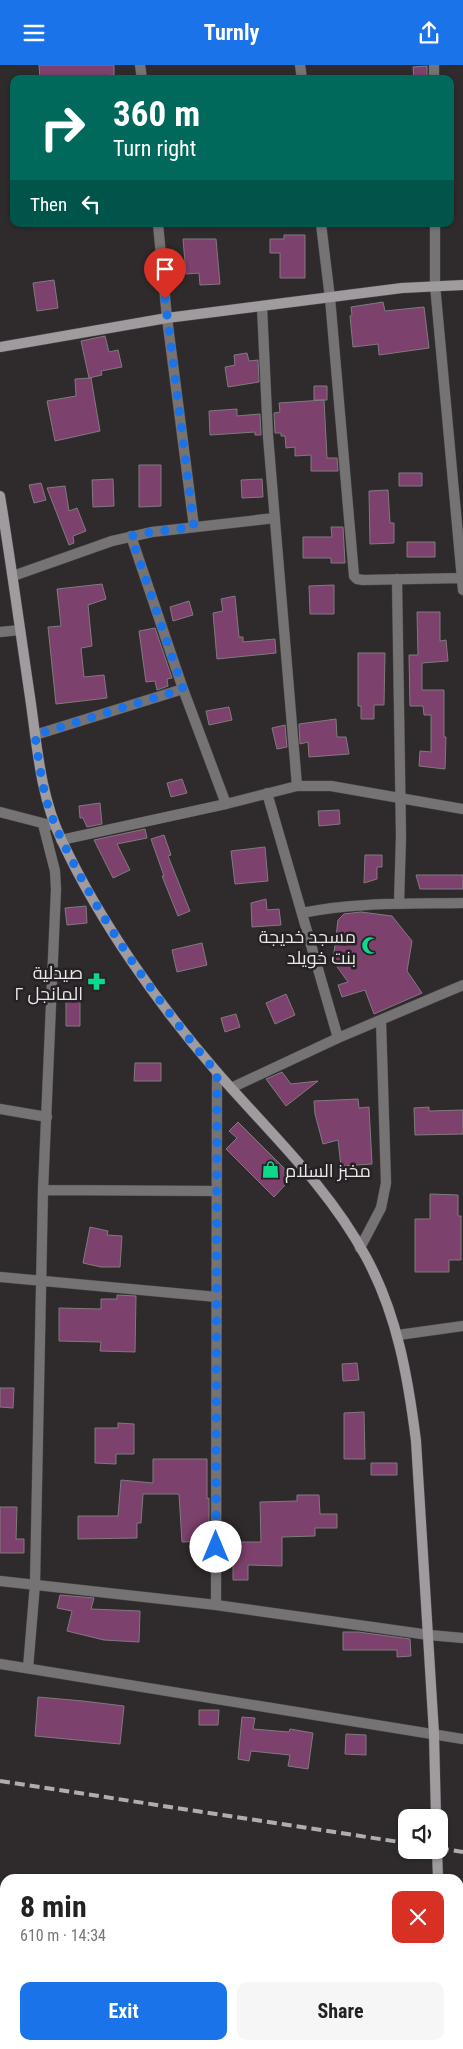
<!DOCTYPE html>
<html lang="en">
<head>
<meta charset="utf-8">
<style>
  body { margin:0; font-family:"Roboto Condensed",Cairo,sans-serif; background:#f6f6f6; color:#222; height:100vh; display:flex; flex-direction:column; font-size:19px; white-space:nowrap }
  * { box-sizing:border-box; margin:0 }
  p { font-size:16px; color:#767676 }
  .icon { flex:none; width:28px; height:28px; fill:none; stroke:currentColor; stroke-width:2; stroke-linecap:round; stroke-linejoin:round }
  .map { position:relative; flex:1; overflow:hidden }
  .drawer { position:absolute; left:0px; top:1809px; width:464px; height:176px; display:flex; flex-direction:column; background:#fff; border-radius:15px 15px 0 0; box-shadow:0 1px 4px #0004 }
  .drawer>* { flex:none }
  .hud { position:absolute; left:10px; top:10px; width:444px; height:152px; border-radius:10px; box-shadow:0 1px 4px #0004; background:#00695c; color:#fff; overflow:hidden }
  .controls { position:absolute; left:398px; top:1744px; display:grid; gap:10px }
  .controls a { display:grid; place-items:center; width:50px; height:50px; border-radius:10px; background:#fff; box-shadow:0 1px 4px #0004; font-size:25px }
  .pin { position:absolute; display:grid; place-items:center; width:42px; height:42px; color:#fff; margin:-51px -21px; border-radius:50% 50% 50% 0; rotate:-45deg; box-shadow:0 0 5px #0007 }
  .pin .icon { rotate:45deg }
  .me { position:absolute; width:55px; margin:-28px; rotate:0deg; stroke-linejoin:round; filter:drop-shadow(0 0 4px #0008) }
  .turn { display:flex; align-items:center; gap:18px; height:105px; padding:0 20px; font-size:22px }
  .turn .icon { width:65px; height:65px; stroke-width:2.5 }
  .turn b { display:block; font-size:35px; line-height:42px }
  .then { display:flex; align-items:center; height:48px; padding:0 20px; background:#0003; gap:10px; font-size:19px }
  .round { display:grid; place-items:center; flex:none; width:52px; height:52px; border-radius:10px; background:#f6f6f6 }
  .overview { display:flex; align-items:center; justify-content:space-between; height:85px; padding:0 20px }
  h1 { font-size:30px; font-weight:700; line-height:38px }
  .action { display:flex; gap:10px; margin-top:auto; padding:10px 20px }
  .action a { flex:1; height:58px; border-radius:10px; background:#1a73e8; color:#fff; font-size:20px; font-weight:700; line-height:58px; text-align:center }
  .action a+a { background:#f6f6f6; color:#222 }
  header { display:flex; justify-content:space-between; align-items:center; height:65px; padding:0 20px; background:#1a73e8; color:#fff; font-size:22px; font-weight:700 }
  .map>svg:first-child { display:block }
  .building { fill:#7d416d; stroke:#807a7e }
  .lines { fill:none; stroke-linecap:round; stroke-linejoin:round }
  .street-casing { stroke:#4d494b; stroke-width:11 }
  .secondary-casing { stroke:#4d494b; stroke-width:11 }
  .street { stroke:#767375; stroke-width:10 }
  .secondary { stroke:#9f9b9e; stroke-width:10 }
  .rail { stroke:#b0adaf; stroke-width:4; stroke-dasharray:10 5; stroke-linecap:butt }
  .route { stroke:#1a73e8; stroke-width:9; stroke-dasharray:0 16.2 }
  .labels { text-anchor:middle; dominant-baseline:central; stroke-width:5; stroke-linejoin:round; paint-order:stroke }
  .poi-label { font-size:18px; fill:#eae7e9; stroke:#252124; text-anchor:end }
</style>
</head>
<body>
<header><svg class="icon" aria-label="menu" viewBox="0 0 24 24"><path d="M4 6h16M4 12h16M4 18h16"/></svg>Turnly<svg class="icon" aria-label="share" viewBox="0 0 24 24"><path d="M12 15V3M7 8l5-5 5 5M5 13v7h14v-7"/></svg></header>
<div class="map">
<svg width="463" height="1984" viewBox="0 0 463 1984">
  <rect width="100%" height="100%" fill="#2f2b2d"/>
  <!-- building -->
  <path class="building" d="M39,0H114V10L89,12V14H40Z
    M427,1V14H414L413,2Z
    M284,170H305V213H280V188H270V174H284Z
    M183,174H216L220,219L200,220L199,208L186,209Z
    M54,215L58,243L37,246L33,218Z
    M383,237L385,246L424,242L429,283L379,290L378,279L353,282L350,251L352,250L351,242Z
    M105,271L109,287L118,285L122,302L101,306L102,310L89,313L81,276Z
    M247,288L249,296L258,295L259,317L228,322L225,302L235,300L234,290Z
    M91,313L100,366L55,376L47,336L76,331L75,314Z
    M314,321H327V335H314Z
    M324,335L327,393H337L338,406H311V390L295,391V382L286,383L285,371H281V368H275L274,348L280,347L279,338Z
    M237,344V351L260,349L261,370H255V367L210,370L209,346Z
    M139,400H161V441L139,442Z
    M399,408H422V421H399Z
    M113,414L114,441L93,442L92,415Z
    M262,414L263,432L242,433L241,415Z
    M41,418L46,435L34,438L29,420Z
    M65,421L69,446L77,443L86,466L73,471L74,478L69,480L47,423Z
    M388,425L390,458H394V478L370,479L369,426Z
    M331,462H343L345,498H331V493H303V472H332Z
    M407,477H435V492H407Z
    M102,519L106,534L88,540L92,581L81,583L84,612L104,610L107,633L56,639L48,562L61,561L57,524Z
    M334,520V549H310L309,521Z
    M235,531L239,572H243V577L275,574L276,588L217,594L213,548L223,546L221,534Z
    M189,536L193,550L173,556L170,542Z
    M417,547H440V576L446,575L448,596L422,598V625H444V672H446L445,704L419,701L420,686L431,687V650H424L423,641H410L409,590H418Z
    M155,563L172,613L167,614L168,621L157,625L155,616L146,617L139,566Z
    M358,588H385L384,640H374V654H361V641H358Z
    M229,642L232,655L209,660L206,646Z
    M336,654L337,672H346L349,689L309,692L308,677L300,679L299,659Z
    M285,660L287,682L277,684L272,663Z
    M182,714L187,728L171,732L167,718Z
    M100,738L102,759L87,762L83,753H80L79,741Z
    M339,745L340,759L319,761L318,746Z
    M145,764L147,773L117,779L130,805L113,813L94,775Z
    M164,770L171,790L168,791L190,846L178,851L162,811H164L151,774Z
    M265,782L268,816L235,819L231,786Z
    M365,790H382V802H377V814L364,818Z
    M416,810H463V824H420Z
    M266,834L267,845L279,844L281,860L252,862L251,838Z
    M86,841L87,858L67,860L65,843Z
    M361,847L392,851L412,876L407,906L422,928L374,949L365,925L342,932L338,920L348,917L333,896L338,855L344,849Z
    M202,878L207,900L177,907L172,885Z
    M286,929L295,950L275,959L266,938Z
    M66,930H80V961H66Z
    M236,949L240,962L225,967L221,953Z
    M135,998H161V1016H134Z
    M282,1007L291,1019L318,1016L286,1041L266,1014Z
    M358,1034L359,1043L369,1042L372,1099L341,1101L338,1075L323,1079L315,1049L314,1036Z
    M429,1042V1046L463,1045V1069L415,1070L414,1043Z
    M238,1057L284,1103L285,1120L274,1132L226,1084L237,1073L229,1066Z
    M430,1129L458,1130V1151H461V1195H449V1207H415V1154H430Z
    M90,1162L108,1166L107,1170L122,1171L120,1202H101L83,1198Z
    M117,1230L136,1231L135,1287L100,1286L101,1277L59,1276V1243L101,1244V1234H117Z
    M357,1298L359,1315L343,1316L342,1299Z
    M0,1323H14L13,1343L0,1342Z
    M364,1347L365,1394H344V1348Z
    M118,1358L134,1359V1389H116V1399L95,1398V1363H118Z
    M153,1394H207V1434L209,1433V1476L182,1477L179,1429H143L141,1458H137V1473L78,1474V1451H118L121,1415L153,1418Z
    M371,1398H397V1410H371Z
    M297,1430H319L320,1449H337V1463H315V1471L282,1472V1501L248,1500V1515H233V1494H239V1477H261L260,1437L297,1436Z
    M0,1442H17L16,1474H24V1488H0Z
    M60,1530L94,1533L91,1544L140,1546L139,1577L104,1575L67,1566L72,1546L57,1543Z
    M343,1567H358L410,1574L411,1591L397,1592V1585H343Z
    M38,1632L83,1636L124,1641L120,1679L35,1671Z
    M199,1645H219L218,1660H199Z
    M242,1652L255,1653L253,1664L289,1667L290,1664L313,1668L308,1704L288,1701L290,1690L251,1686L249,1696L238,1694Z
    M346,1669L366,1670V1690L345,1689Z"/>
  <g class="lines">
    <defs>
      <path id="street" d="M140,0L142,14
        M300,0L302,14
        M434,0V14
        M158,159L167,253L194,462
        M321,159L330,233L354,511L357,514L363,515L462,513
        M435,159V220L463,525
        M262,242L268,371L297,721
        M131,471L183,624L226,739
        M13,511L112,476L152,467L275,453
        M397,514L401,771L399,839
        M0,567L20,565
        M35,670L183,624
        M267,728L338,973
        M0,747L50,760
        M61,775L226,739L297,721H331L463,744
        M302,848C355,837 409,839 463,838
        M231,1023L338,973L463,920
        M0,1044L47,1052
        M43,1125L216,1126
        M360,1183L381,1143L386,1118L381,956
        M0,1212L217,1232
        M398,1270L463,1261
        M0,1516L216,1540L429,1570L463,1573
        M216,1540L217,1007
        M0,1599L463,1674
        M28,1603L35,1519L43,1125L56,824L55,806L43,759"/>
      <path id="secondary" d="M0,282L167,253L402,223L463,220
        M0,431C11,498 20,565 30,632C37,680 40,731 62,776C100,857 158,939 216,1006C268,1066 328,1121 366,1192C397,1249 408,1312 416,1376L434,1669L436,1752
        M437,1785L438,1814
        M442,1980V1984"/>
    </defs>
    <!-- street casing -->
    <use href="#street" class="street-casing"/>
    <!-- secondary casing -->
    <use href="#secondary" class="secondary-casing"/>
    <!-- street -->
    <use href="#street" class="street"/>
    <!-- secondary -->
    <use href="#secondary" class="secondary"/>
    <!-- rail -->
    <path class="rail" d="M0,1716L406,1778
      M439,1783L463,1787"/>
  </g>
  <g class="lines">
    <!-- route -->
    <path class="route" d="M165,234L194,462L152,467L131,471L183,624L35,670C38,691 41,713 46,734C53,759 66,784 78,807C116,878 165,946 217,1008L216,1482"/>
  </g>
  <!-- icons -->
  <defs>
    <symbol id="mosque-bare" viewBox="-9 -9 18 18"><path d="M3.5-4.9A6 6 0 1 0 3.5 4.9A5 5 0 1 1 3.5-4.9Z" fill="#0dd98a" stroke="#252124" stroke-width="2.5" paint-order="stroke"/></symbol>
    <symbol id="pharmacy-bare" viewBox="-9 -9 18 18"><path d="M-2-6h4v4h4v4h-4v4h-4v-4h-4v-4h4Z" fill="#0dd98a" stroke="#252124" stroke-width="2.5" paint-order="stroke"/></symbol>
    <symbol id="shop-bare" viewBox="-9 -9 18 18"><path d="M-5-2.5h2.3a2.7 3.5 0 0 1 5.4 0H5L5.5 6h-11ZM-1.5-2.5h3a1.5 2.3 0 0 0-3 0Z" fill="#0dd98a" stroke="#252124" stroke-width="2.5" paint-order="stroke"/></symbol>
  </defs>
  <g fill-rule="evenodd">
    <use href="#mosque-bare" x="358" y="868" width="25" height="25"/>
    <use href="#pharmacy-bare" x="84" y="904" width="25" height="25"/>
    <use href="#shop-bare" x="258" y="1092" width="25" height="25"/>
  </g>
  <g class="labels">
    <!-- poi labels -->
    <g class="poi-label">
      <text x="356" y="871">مسجد خديجة<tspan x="356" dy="21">بنت خويلد</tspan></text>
      <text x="83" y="907">صيدلية<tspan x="83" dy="21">المانجل ٢</tspan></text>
      <text x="285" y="1105" text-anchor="start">مخبز السلام</text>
    </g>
  </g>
</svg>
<div class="controls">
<a><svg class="icon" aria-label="sound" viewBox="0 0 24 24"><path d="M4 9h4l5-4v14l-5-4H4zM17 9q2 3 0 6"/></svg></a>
</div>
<div class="pin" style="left:165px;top:234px;background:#d93025"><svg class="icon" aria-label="arrive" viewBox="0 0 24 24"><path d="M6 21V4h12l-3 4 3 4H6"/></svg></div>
<svg class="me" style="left:216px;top:1482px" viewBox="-20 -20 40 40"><circle r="19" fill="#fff"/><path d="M0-13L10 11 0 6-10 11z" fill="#1a73e8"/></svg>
<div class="hud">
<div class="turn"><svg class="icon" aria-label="right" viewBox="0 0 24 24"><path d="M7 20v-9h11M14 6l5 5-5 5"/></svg><div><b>360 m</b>Turn right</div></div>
<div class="then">Then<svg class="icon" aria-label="left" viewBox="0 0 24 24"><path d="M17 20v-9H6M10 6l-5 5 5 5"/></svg></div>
</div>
<section class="drawer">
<div class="overview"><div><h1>8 min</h1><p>610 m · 14:34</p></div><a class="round" style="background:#d93025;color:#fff"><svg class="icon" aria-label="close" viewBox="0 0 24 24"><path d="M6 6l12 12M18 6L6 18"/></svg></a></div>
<div class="action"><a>Exit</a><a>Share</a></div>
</section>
</div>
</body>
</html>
